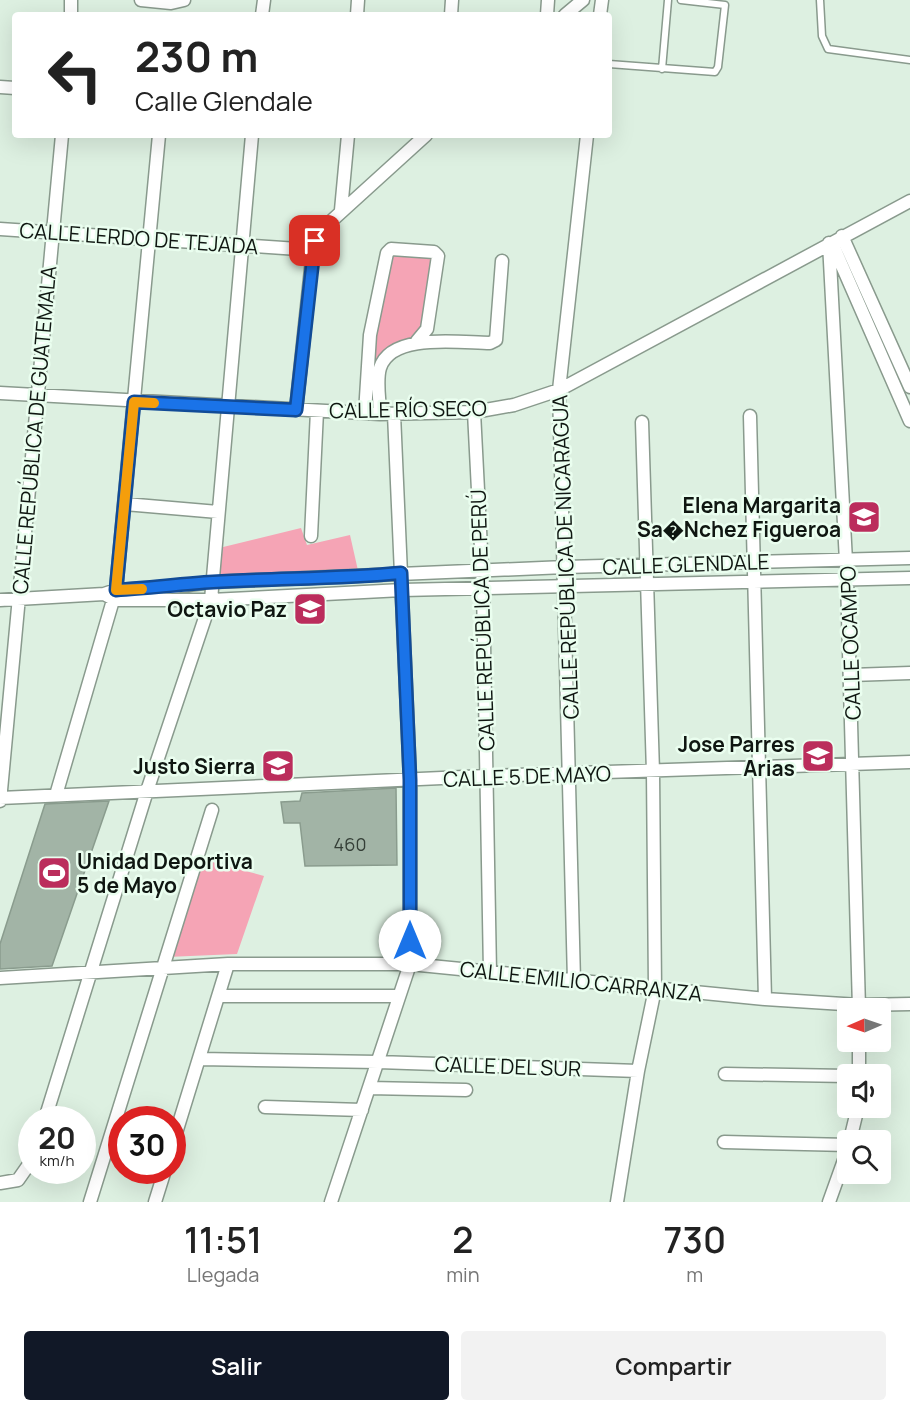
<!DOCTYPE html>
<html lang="es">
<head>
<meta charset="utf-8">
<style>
  body { margin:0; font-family:Manrope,sans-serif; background:#f2f2f2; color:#222; height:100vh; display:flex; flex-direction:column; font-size:22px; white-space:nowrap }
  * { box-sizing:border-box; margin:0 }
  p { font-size:20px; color:#767676 }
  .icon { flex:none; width:33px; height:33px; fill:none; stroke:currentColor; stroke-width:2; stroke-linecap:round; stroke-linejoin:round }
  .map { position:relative; height:1202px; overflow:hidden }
  .panel { display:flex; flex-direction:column; background:#fff; flex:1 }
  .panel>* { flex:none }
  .banner { position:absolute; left:12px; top:12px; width:600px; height:126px; border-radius:6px; box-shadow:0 6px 24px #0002; background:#fff; color:#222; overflow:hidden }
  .needle { width:39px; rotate:268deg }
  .fabs { position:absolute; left:837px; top:998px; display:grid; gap:12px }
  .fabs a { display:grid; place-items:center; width:54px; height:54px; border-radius:6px; background:#fff; box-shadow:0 6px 24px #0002; font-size:30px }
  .speed { position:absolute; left:18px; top:1106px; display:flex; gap:12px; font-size:30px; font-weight:700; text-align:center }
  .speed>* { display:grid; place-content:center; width:78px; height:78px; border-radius:50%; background:#fff; box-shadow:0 6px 24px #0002; line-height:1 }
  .speed small { font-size:15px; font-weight:400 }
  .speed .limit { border:9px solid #d22; background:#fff; color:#111 }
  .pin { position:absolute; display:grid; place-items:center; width:51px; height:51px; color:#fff; margin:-26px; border-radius:12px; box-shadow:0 3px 9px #0006 }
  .me { position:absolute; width:66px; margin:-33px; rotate:0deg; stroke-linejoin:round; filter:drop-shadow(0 0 4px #0008) }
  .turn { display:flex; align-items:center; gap:21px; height:126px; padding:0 24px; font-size:27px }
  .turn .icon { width:78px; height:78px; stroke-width:2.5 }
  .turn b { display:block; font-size:42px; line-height:51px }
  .eta { display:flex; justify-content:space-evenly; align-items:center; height:102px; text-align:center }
  .eta b { font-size:36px; font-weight:600; line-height:42px }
  .action { display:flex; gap:12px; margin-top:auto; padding:12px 24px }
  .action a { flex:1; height:69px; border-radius:6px; background:#111827; color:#fff; font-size:24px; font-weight:600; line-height:69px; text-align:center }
  .action a+a { background:#f2f2f2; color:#222 }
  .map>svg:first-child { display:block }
  .green { fill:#f5a4b5 }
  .building { fill:#a2b4a6; stroke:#8a9c8e; stroke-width:1.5 }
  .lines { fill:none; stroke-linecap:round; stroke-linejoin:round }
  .lane-casing { stroke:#899a8d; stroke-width:9 }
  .street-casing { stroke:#899a8d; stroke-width:15 }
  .lane { stroke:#fff; stroke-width:6 }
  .street { stroke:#fff; stroke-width:12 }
  .route-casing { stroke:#114b97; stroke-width:15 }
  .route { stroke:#1a73e8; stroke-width:10 }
  .slow { stroke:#f59e0b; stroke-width:10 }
  .labels { text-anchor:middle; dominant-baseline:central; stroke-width:5; stroke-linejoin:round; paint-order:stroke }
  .number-label { font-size:18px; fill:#343e36 }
  .street-label { font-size:21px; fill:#0f1611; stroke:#eafeef }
  .poi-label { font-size:21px; font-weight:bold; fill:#0f1611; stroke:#eafeef; text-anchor:end }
</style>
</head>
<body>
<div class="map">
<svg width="910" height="1202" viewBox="0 0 910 1202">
  <rect width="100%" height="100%" fill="#ddf0e1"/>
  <!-- green -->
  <path class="green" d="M387,253L438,256L427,329L385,359L376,414L366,413Z
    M301,528L307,545L350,535L359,575L213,580L215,549Z
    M197,858L264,876L237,954L167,957Z"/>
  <!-- building -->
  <path class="building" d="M396,788L397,865L305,866L300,823H284L281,802L300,801L302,793Z
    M109,801L52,966L0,969V944L45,804Z"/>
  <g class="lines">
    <defs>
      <path id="lane" d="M820,0L822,36L828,49L910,60
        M609,64L715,72L718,67L725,5L681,0
        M662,69L668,0"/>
      <path id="street" d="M141,0L171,3L184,0
        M71,15V0
        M262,15L264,0
        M357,15L358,0
        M451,15L452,0
        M547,15L548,0
        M565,15L583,0
        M600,15L602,0
        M0,87L15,88
        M341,210L348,135
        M0,229L313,250
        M842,236L910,387
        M829,243L847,580L859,1008
        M832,243L910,421
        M0,393L380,414L474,412L514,405L559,390L910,201
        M296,410L313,250L317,234L426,135
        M474,412L483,588L490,972
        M365,413L370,335L387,253L391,249L434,252L438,256L427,329L417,341
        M380,414C380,401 376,381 380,368C391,332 461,343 490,343L496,340L502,261
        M750,416L765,999
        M125,504L218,512
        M311,536L317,411
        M104,594L115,600H211L402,590L910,578
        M0,600L104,594L116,590L172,587L212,582L565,567L910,558
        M851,675L910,673
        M56,795L116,590L159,135
        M0,798L486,776L910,762
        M0,801L62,135
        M0,978L228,964H410L765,999L859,1005L910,1004
        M574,981L559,390L587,135
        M219,996H399
        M200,1059L378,1062L638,1071
        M725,1074L848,1076
        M859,1074V1041
        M369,1088L466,1090
        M265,1107L362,1110
        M45,1119L147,791L211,600L252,135
        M850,1140L858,1107
        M724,1142L848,1145
        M172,1146L228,964
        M0,1183L18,1180L32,1160
        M90,1202L212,810
        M155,1202L165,1170
        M331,1202L410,964V780L394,414
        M617,1202L638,1071L655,989L653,772L642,422
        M829,1202L848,1149"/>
    </defs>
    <!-- lane casing -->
    <use href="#lane" class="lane-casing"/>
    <!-- street casing -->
    <use href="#street" class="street-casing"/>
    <!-- lane -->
    <use href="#lane" class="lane"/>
    <!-- street -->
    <use href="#street" class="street"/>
  </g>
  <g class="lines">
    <defs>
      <path id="route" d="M315,241L296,410L134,402L116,590C149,588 181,584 213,582C276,578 339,579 401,573L410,780V941"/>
    </defs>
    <!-- route casing -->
    <use href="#route" class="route-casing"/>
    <!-- route -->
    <use href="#route" class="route"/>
    <!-- slow -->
    <path class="slow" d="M142,589L116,590L134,402L154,403"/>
  </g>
  <!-- icons -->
  <defs>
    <symbol id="school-square" viewBox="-11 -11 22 22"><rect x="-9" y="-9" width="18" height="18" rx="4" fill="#bb2d5c" stroke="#eafeef"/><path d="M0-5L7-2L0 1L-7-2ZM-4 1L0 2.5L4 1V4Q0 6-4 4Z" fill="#fff"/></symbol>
    <symbol id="stadium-square" viewBox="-11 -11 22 22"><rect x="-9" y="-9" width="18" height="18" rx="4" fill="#bb2d5c" stroke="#eafeef"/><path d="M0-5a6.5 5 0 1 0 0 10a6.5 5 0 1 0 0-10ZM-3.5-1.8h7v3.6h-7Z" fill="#fff"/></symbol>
  </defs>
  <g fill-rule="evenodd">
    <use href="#school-square" x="845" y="498" width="38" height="38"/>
    <use href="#school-square" x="291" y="590" width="38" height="38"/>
    <use href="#school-square" x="799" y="737" width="38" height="38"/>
    <use href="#school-square" x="259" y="747" width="38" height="38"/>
    <use href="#stadium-square" x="35" y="854" width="38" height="38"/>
  </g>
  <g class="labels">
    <!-- number labels -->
    <g class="number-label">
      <text x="350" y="844">460</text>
    </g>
    <!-- street labels -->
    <g class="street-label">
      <text transform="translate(139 238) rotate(4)">CALLE LERDO DE TEJADA</text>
      <text transform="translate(408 409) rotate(-1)">CALLE RÍO SECO</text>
      <text transform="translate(34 430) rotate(-85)">CALLE REPÚBLICA DE GUATEMALA</text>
      <text transform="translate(565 557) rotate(-92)">CALLE REPÚBLICA DE NICARAGUA</text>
      <text transform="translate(686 564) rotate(-2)">CALLE GLENDALE</text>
      <text transform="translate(482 620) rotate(-92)">CALLE REPÚBLICA DE PERÚ</text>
      <text transform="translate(850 643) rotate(-92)">CALLE OCAMPO</text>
      <text transform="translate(527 776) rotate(-2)">CALLE 5 DE MAYO</text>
      <text transform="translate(581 981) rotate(6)">CALLE EMILIO CARRANZA</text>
      <text transform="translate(508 1066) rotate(2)">CALLE DEL SUR</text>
    </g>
    <!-- poi labels -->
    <g class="poi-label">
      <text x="841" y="505">Elena Margarita<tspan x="841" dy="24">Sa�Nchez Figueroa</tspan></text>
      <text x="287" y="609">Octavio Paz</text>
      <text x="795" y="744">Jose Parres<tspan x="795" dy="24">Arias</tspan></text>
      <text x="255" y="766">Justo Sierra</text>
      <text x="77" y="861" text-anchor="start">Unidad Deportiva<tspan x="77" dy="24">5 de Mayo</tspan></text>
    </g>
  </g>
</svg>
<div class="fabs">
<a><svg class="needle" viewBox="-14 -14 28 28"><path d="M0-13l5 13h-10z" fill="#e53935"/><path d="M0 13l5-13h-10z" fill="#767676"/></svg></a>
<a><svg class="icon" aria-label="sound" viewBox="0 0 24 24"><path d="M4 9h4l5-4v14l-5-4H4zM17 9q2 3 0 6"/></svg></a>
<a><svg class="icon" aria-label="search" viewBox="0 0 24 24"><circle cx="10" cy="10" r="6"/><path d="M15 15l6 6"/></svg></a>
</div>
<div class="speed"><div>20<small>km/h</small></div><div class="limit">30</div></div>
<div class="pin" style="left:315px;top:241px;background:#d93025"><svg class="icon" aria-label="arrive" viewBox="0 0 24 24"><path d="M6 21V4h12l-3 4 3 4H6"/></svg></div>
<svg class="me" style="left:410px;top:941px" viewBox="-20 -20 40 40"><circle r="19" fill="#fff"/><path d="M0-13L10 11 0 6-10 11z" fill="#1a73e8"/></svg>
<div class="banner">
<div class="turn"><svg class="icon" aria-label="left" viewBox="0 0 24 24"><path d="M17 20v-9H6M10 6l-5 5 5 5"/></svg><div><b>230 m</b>Calle Glendale</div></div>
</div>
</div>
<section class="panel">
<div class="eta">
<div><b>11:51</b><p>Llegada</p></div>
<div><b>2</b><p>min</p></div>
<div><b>730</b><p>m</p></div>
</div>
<div class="action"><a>Salir</a><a>Compartir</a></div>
</section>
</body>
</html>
